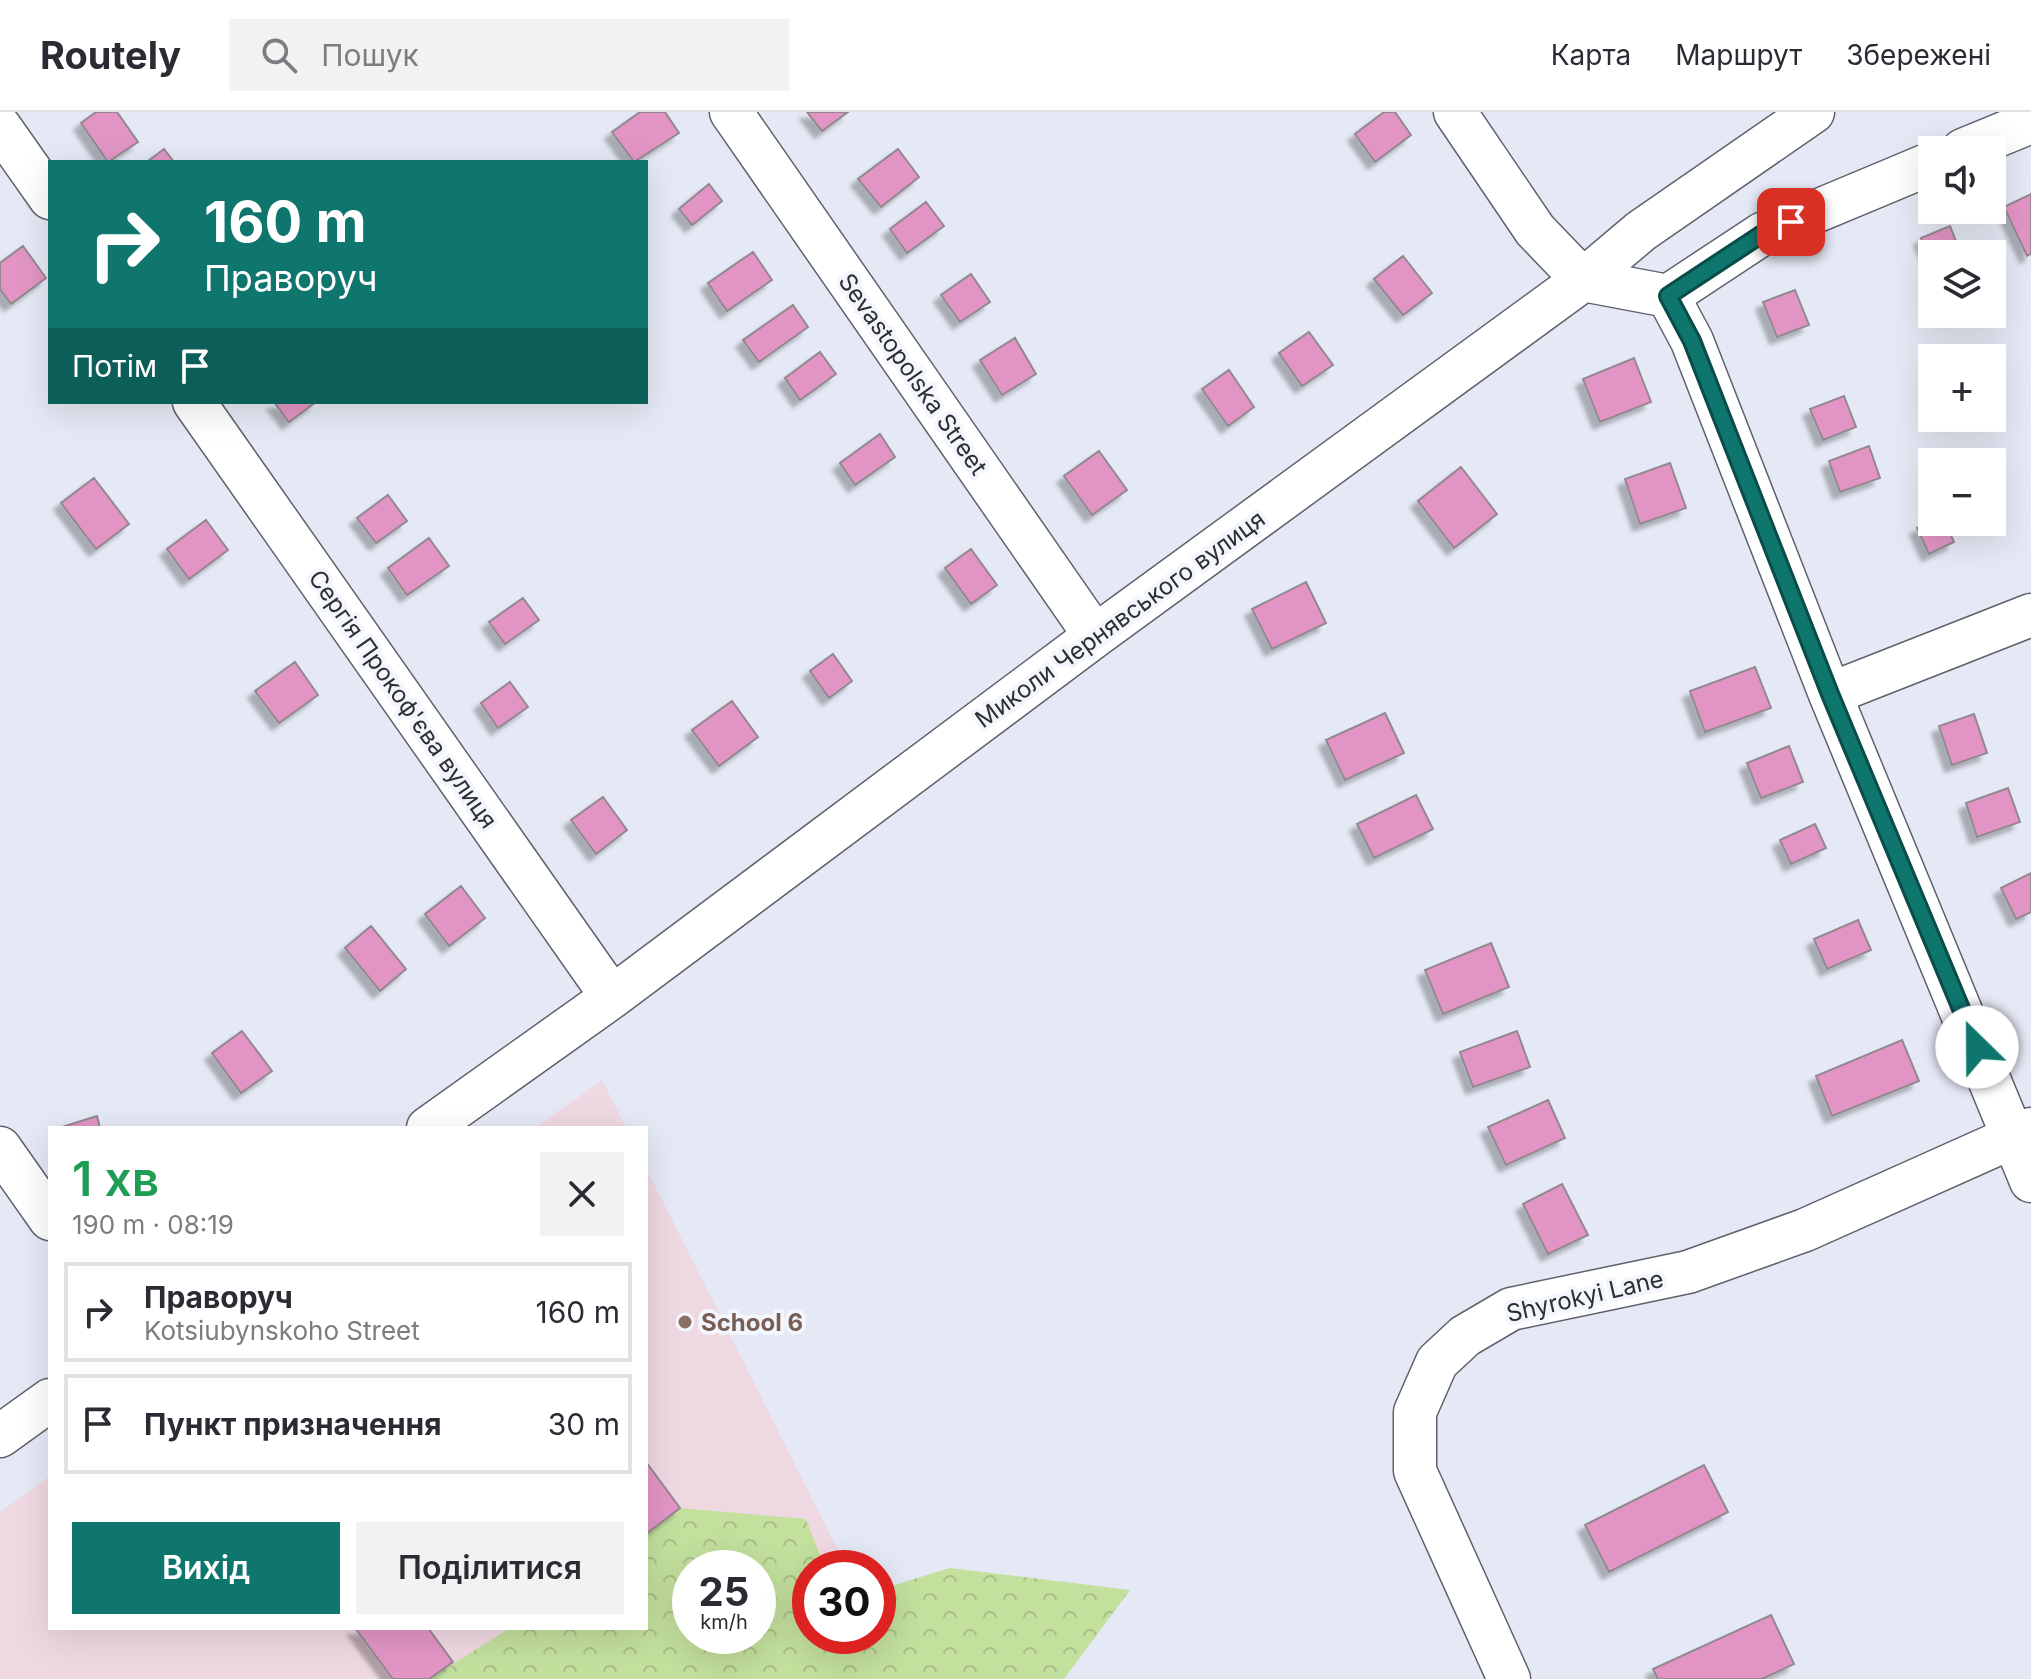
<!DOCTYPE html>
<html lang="uk">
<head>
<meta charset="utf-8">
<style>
  body { margin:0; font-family:Inter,sans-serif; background:#f2f2f3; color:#2b2b33; height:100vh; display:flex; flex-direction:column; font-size:30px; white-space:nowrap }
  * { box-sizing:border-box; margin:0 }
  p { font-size:26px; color:#7c7c81 }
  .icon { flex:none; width:44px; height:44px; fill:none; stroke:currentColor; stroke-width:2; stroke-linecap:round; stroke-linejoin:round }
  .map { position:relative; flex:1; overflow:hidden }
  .side { position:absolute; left:48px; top:1014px; width:600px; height:504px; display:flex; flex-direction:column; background:#fff; border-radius:0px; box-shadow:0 8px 32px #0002 }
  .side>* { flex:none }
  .banner { position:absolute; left:48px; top:48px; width:600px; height:244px; border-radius:0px; box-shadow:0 8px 32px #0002; background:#0f766e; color:#fff; overflow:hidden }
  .tools { position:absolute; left:1918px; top:24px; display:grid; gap:16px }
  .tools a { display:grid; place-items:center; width:88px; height:88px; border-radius:0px; background:#fff; box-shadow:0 8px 32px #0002; font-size:40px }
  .speed { position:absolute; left:672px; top:1438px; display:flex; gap:16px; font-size:40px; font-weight:700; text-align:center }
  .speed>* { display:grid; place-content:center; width:104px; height:104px; border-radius:50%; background:#fff; box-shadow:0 8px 32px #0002; line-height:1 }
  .speed small { font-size:20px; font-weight:400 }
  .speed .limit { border:12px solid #d22; background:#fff; color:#111 }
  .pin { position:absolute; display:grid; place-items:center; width:68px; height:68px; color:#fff; margin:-34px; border-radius:16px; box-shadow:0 4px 12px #0006 }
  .me { position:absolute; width:88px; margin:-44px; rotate:337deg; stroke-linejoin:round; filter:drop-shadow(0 0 6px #0008) }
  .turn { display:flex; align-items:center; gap:28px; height:168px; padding:0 24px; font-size:36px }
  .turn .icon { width:104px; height:104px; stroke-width:2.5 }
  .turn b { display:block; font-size:56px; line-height:68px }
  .then { display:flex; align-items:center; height:76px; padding:0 24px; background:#0003; gap:16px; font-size:30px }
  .round { display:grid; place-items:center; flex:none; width:84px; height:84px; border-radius:0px; background:#f2f2f3 }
  .overview { display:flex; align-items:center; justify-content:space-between; height:136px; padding:0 24px }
  h1 { font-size:48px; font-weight:600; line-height:60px; color:#1e9e55 }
  .primary-button { display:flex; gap:16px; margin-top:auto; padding:16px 24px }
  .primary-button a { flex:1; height:92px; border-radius:0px; background:#0f766e; color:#fff; font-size:32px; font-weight:600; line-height:92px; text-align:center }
  .primary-button a+a { background:#f2f2f3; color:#2b2b33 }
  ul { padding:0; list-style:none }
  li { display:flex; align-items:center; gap:24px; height:100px; margin:0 16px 12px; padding:0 8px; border:4px solid #e1e1e2; border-radius:0px }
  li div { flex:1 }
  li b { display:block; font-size:30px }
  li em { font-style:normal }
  header { display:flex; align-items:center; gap:48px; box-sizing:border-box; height:112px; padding:0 40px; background:#fff; border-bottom:2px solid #e1e1e2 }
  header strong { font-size:38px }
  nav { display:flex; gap:44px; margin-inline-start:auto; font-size:28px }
  .search { width:560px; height:72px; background:#f2f2f3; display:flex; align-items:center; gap:20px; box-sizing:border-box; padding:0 28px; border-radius:0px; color:#7c7c81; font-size:30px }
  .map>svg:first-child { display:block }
  .education { fill:#f0d8e2; fill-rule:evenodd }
  .forest { fill:url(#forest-crowns); fill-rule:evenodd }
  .building { fill:#e295c5; stroke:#93888e; stroke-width:2; filter:url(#shadow) }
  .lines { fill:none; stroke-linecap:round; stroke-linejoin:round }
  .street-casing { stroke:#5e626b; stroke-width:45 }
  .street { stroke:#fff; stroke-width:42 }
  .route-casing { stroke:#0a4d48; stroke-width:20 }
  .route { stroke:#0f766e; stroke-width:14 }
  .education-dot { fill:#8d6e63; stroke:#f4f6fd; stroke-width:3 }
  .labels { text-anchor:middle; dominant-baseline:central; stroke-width:8; stroke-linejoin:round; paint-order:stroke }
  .street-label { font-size:24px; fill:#2e2f33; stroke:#f4f6fd }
  .education-label { font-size:24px; font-weight:bold; fill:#785e54; stroke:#f4f6fd; text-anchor:start }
</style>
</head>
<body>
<header>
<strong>Routely</strong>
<div class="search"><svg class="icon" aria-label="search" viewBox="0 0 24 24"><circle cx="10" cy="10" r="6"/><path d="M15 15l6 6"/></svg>Пошук</div>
<nav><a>Карта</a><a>Маршрут</a><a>Збережені</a></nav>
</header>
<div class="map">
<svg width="2031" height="1567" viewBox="0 0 2031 1567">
  <defs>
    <pattern id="forest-crowns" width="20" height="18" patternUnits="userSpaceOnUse" patternTransform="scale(2)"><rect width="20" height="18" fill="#c3e09d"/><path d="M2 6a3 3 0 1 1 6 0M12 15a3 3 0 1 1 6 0" fill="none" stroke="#a8c088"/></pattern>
    <filter id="shadow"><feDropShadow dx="-7" dy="7" stdDeviation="2" flood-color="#0004"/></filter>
  </defs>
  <rect width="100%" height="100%" fill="#e5e9f5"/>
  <!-- education -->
  <path class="education" d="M602,968L626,1016H535Z
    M646,1056L847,1456H810L744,1567H0V1400L50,1364V1516H646ZM690,1456H758V1524H690Z"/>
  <!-- forest -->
  <path class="forest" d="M680,1396L806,1407L825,1456H810V1524H878V1478L950,1456L1130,1478L1064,1567H429L510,1516H646V1422ZM690,1456H758V1524H690Z"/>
  <!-- building -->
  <path class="building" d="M96,0H117L138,30L108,50L81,11Z
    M640,0H665L679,21L634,50L612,20Z
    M807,0H848L822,19Z
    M1384,0H1395L1411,23L1375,50L1355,22Z
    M164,37L174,50H147Z
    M898,37L919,65L881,95L858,67Z
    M709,72L722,89L692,113L679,97Z
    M2031,82V142L2027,144L2004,95Z
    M926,90L944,114L907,141L890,117Z
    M1950,114L1961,142H1932V152L1921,126Z
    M23,134L46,166L11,192L0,177V151Z
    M753,140L772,168L727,199L708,171Z
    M1403,144L1432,181L1403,203L1374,167Z
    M971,162L990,190L960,210L941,183Z
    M1795,178L1809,213L1777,225L1763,190Z
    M793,193L808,215L759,250L743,228Z
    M1309,220L1333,253L1302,274L1279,241Z
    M1015,226L1036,262L1002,283L980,248Z
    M820,240L836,262L800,288L785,266Z
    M1634,246L1651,290L1600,310L1583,267Z
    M1229,258L1254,295L1228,314L1202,277Z
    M1844,284L1856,315L1823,328L1810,297Z
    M274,290H316L289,310Z
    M880,322L895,345L855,373L840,351Z
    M1869,334L1880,366L1840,380L1829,349Z
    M1099,339L1127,378L1092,403L1064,364Z
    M1670,351L1686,396L1640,412L1625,367Z
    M1461,355L1497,402L1454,436L1418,389Z
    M94,366L129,412L96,437L61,391Z
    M388,383L407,409L376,431L357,406Z
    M206,408L228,438L189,467L167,437Z
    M1932,409L1945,410L1954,430L1929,442L1917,416Z
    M429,426L449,454L407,483L388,456Z
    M971,437L997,473L971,492L945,456Z
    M1306,470L1326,511L1272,537L1252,497Z
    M523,486L539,508L505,532L489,510Z
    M833,542L852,569L829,586L810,559Z
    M295,550L318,583L279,611L255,579Z
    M1755,555L1771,596L1705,620L1690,579Z
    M510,570L528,595L498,616L481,591Z
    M732,589L758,625L719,654L692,618Z
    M1385,601L1404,641L1345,668L1326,628Z
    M1974,602L1987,641L1952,653L1939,614Z
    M1789,634L1803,670L1761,686L1747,651Z
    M2008,676L2020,710L1977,725L1966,691Z
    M1416,683L1433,717L1374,746L1357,712Z
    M603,685L627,718L596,742L571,708Z
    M1815,712L1826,736L1791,752L1780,728Z
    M2031,761V800L2016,807L2001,776Z
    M461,774L485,806L449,834L425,802Z
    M1858,808L1871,838L1827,857L1814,827Z
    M371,814L406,857L380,879L345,836Z
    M1491,831L1509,875L1443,902L1425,858Z
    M242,919L272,959L241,981L212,941Z
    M1517,919L1530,955L1473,975L1460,940Z
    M1902,928L1919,969L1832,1004L1816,964Z
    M1548,988L1565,1026L1506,1053L1488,1015Z
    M97,1004L100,1016H62V1015Z
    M1562,1072L1588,1123L1548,1142L1523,1092Z
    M646,1350L680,1396L646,1422Z
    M1704,1353L1728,1400L1609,1460L1585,1413Z
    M1771,1503L1794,1552L1762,1567H1658L1653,1557Z
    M355,1516H428L453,1550L429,1567H393Z"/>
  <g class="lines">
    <defs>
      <path id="street" d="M731,0L1095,524
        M1455,0L1535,118L1583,168L1668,184
        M0,15L50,86
        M1963,38L2031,10
        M1668,184L1692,229L1830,582L2031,1069
        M1668,184L1762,122L1932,51
        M194,290L612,885
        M1830,582L2031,503
        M428,1016L612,885L1095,524L1583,168L1641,119L1813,0
        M0,1036L50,1107
        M0,1324L50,1288
        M1509,1567L1415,1359V1300L1437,1250L1465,1224L1511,1197L1688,1160L1805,1118L2031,1017"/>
    </defs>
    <!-- street casing -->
    <use href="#street" class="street-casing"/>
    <!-- street -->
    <use href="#street" class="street"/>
  </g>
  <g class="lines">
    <defs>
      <path id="route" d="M1791,110L1762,122L1668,184L1692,229L1830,582L1977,935"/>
    </defs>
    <!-- route casing -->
    <use href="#route" class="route-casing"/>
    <!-- route -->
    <use href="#route" class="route"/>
  </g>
  <!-- markers -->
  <circle class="education-dot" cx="685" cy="1210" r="8"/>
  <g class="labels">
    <!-- street labels -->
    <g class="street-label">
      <text transform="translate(913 262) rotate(55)">Sevastopolska Street</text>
      <text transform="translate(1120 507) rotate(-36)">Миколи Чернявського вулиця</text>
      <text transform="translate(403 587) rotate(55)">Сергія Прокоф'єва вулиця</text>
      <text transform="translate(1585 1184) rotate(-13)">Shyrokyi Lane</text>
    </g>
    <!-- education labels -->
    <g class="education-label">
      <text x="701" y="1210">School 6</text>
    </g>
  </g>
</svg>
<div class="tools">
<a><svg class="icon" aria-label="sound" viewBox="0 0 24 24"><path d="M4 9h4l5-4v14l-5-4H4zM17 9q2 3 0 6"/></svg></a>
<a><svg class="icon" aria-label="layers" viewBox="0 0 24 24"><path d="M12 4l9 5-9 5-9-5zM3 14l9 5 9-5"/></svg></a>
<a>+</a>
<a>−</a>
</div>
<div class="speed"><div>25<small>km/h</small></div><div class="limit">30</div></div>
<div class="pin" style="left:1791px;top:110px;background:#d93025"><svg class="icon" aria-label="arrive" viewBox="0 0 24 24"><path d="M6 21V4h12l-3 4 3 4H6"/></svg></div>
<svg class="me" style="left:1977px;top:935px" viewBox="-20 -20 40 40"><circle r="19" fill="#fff"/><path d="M0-13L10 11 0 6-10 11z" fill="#0f766e"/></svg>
<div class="banner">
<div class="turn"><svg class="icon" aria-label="right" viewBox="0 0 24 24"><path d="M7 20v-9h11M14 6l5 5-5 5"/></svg><div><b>160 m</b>Праворуч</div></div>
<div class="then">Потім<svg class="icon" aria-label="arrive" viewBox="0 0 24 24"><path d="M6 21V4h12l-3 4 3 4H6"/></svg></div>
</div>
<section class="side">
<div class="overview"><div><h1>1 хв</h1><p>190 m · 08:19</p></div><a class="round"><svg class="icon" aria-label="close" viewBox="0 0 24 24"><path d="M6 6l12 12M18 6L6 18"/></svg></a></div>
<ul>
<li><svg class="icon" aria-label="right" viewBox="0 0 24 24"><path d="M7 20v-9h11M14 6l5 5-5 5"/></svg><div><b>Праворуч</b><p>Kotsiubynskoho Street</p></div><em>160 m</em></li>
<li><svg class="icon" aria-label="arrive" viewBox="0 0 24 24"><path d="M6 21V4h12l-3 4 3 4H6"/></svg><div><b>Пункт призначення</b></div><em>30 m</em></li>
</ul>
<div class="primary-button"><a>Вихід</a><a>Поділитися</a></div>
</section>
</div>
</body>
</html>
